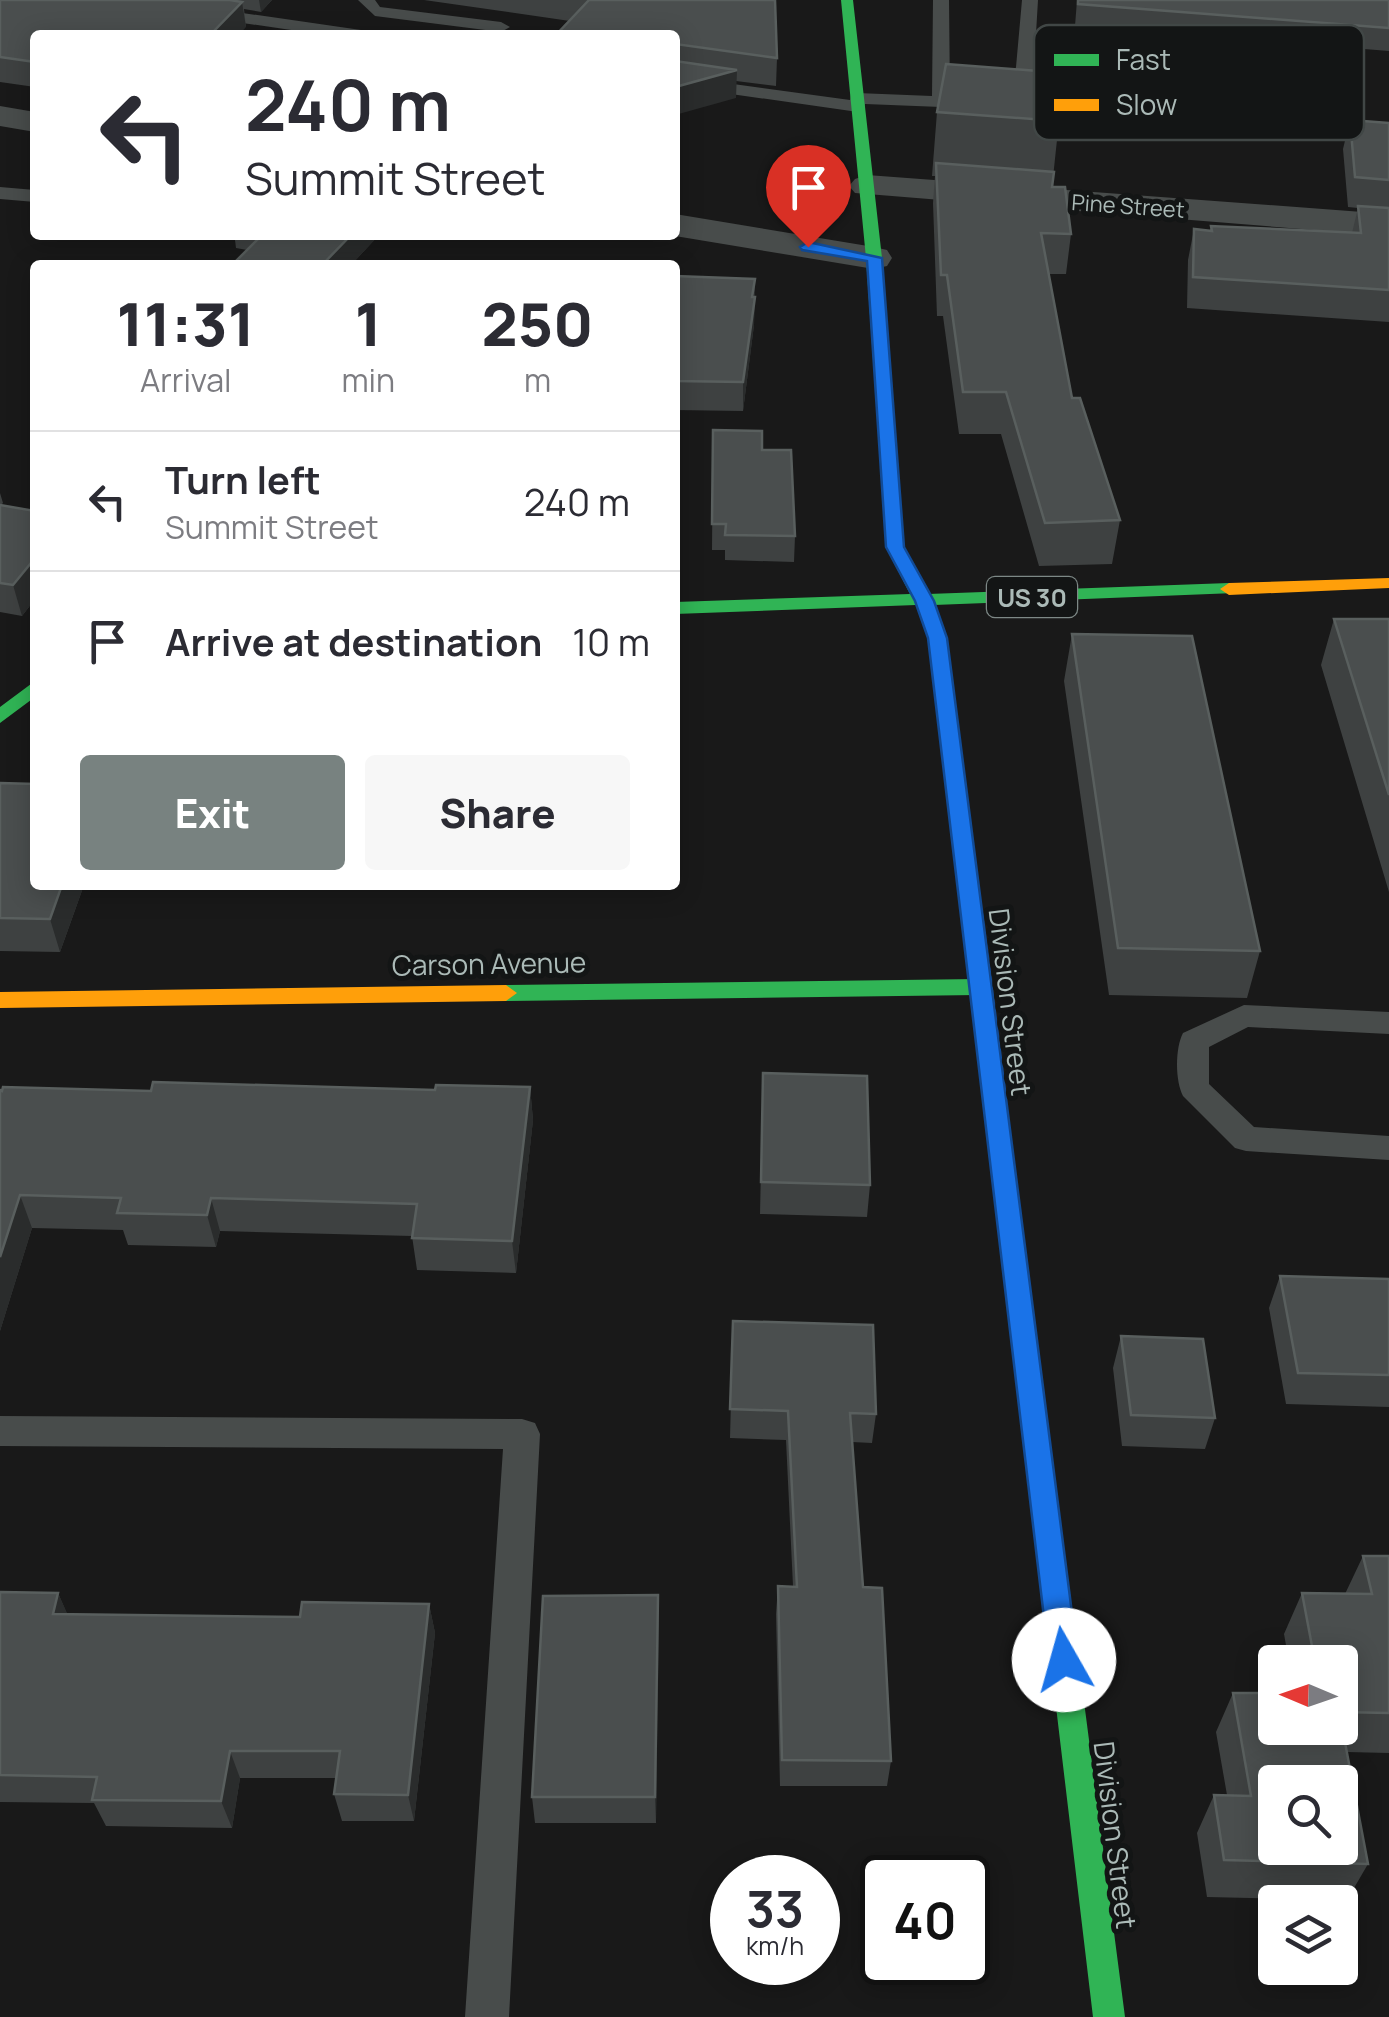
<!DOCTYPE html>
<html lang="en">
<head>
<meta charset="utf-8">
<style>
  body { margin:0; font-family:Manrope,sans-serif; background:#f7f7f7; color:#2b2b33; height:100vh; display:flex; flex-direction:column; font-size:38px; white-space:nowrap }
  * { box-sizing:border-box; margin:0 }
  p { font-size:32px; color:#7c7c81 }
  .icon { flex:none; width:55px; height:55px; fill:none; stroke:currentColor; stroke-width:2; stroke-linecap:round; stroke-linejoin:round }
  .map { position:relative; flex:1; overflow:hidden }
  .details { position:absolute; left:30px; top:260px; width:650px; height:630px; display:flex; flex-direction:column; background:#fff; border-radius:10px; box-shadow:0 5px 25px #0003 }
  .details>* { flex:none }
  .guide { position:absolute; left:30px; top:30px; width:650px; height:210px; border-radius:10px; box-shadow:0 5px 25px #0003; background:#fff; color:#2b2b33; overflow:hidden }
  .needle { width:65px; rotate:272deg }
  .buttons { position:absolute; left:1258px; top:1645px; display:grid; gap:20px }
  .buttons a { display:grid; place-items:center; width:100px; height:100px; border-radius:10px; background:#fff; box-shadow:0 5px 25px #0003; font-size:50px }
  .speed { position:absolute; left:710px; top:1855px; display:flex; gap:20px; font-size:50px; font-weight:700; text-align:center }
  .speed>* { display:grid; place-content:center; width:130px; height:130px; border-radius:50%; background:#fff; box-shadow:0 5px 25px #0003; line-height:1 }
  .speed small { font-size:25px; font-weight:400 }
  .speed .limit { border:5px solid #111; border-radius:15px; background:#fff; color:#111 }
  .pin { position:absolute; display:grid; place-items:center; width:85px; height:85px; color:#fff; margin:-102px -42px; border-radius:50% 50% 50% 0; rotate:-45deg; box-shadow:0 0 10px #0007 }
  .pin .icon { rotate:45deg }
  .me { position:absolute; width:110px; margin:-55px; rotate:353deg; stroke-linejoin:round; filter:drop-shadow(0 0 8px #0008) }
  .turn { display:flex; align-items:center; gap:35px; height:210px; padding:0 50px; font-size:45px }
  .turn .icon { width:130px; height:130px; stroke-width:2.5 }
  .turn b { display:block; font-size:70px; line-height:85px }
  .eta { display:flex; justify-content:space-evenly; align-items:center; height:170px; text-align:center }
  .eta b { font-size:60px; font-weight:800; line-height:70px }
  .button { display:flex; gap:20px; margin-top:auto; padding:20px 50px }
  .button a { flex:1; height:115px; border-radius:10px; background:#788280; color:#fff; font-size:40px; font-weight:800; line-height:115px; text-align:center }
  .button a+a { background:#f7f7f7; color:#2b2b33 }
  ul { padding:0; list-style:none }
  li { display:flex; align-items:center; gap:30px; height:140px; padding:0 50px; border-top:2px solid #e1e1e2 }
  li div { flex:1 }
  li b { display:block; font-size:38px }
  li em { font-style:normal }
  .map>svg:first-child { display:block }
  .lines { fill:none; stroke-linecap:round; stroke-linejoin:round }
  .lane { fill:#484c4b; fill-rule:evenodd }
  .street { fill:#484c4b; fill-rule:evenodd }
  .fast { fill:#30b455; fill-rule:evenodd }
  .slow { fill:#ff9f0a; fill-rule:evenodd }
  .wall { fill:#3e4141 }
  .shaded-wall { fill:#2a2c2c }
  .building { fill:#4a4e4e; stroke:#595f5e; stroke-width:2.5; fill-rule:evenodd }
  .route { fill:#1a73e8; stroke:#114b97; stroke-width:2.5 }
  .labels { text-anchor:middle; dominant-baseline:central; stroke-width:10; stroke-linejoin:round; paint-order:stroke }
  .far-street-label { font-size:22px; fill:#abbab7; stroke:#131515 }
  .shield { fill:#131515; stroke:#7d8886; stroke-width:2.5 }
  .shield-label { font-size:25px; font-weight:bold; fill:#abbab7 }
  .street-label { font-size:28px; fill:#abbab7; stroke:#131515 }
  .key { fill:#131515; stroke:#414746; stroke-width:2.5 }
  .key-label { font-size:28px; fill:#abbab7 }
</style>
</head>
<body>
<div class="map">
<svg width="1389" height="2017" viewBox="0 0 1389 2017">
  <rect width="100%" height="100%" fill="#191919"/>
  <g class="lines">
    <!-- lane -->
    <path class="lane" d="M358,0H375L380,7L501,22L510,27L501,32L375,16Z
      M933,0H949L950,97L991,99L1009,94L1016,67L1022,0H1038L1034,67L1023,101L992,109L865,104L864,111L858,112L675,86V76L850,100L851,94L857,93L932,96Z
      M208,8L361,30L370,35H325L202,17L200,13Z
      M0,187L35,190V202L0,199Z
      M1244,1005L1389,1012V1034L1248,1027L1209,1047V1084L1254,1127L1389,1136V1160L1246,1151L1235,1148L1183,1096C1175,1081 1175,1048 1183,1033Z
      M0,1416L522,1419L535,1423L540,1434L509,2017H465L503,1449L0,1446Z"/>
    <!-- street -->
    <path class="street" d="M0,106L35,112V132L0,126Z
      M867,175L1389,214V236L855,193L849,186L855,179Z
      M675,214L874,247L887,250L892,258L887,266L874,269L675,236L672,235H675Z"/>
    <!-- fast -->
    <path class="fast" d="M841,0H853L882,258L904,547L928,594L1229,583L1238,589L1235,593L934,605L933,611L926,613L916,605L675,614V602L910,594L886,547L866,258Z
      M35,681V697L0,723V707Z
      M978,979L989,987L978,995L506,1001L495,993L506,985Z
      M1040,1451L1050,1455L1053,1463L1125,2017H1093L1027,1463L1030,1455Z"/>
    <!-- slow -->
    <path class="slow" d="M1389,578V588L1229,595L1220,589L1229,583Z
      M926,601L935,607L946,638L1053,1463L1050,1471L1040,1475L1030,1471L1027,1463L928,638L917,607Z
      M506,985L517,993L506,1001L0,1008V992Z"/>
  </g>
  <!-- wall -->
  <path class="wall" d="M0,0H272L261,12L244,9L246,27L35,35V87L0,82Z
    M424,0H775L777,58L776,86L736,81V98L570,21Z
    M1077,0H1389V51L1075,26Z
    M937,112L1059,121L1052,187L1071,234L1066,274H1048L1072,398L1120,520L1112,564L1039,566L1001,434H959L943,316H937L933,203L935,176H932Z
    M1350,120L1389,123V322L1187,308L1188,260L1194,229L1210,231L1211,226L1352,233L1358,208L1348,207L1343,149Z
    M207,235H379L351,265H232L247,250L236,248L235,240Z
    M675,276L755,279L754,325L743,411L675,410Z
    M713,430L762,450L795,536L794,562L725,560V550H712Z
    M0,493L3,503L1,505L35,511V599L22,616L0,612Z
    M1334,619H1389V892L1321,665Z
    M1072,634L1260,951L1247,998L1109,995L1064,681Z
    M0,783L35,885H84L60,952L0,951Z
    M763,1073L870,1185L867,1217L760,1214Z
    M530,1087L533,1120L516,1273L417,1270L412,1236L220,1231L216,1247L128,1245L123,1230L32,1228L0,1331V1090H435Z
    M1280,1276L1389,1279V1407L1286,1404L1269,1308Z
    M733,1321L876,1414L872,1443L852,1442L863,1587L891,1761L887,1786H780L776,1614L778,1586H793L786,1440L730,1438Z
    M1121,1336L1215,1418L1205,1449L1122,1446L1113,1368Z
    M1363,1556H1389V1753L1347,1752L1368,1864L1347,1900L1207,1897L1197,1833L1214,1795H1227L1216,1732L1233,1693L1340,1728V1662H1289L1284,1634L1302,1593L1345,1594Z
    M0,1592L58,1593L67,1614L300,1617L429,1604L435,1633L414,1821H342L334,1794L336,1778H240L232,1828L106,1826L94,1803L0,1802Z
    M658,1595L656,1823H535L532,1797Z"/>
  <!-- shaded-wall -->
  <path class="shaded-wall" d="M259,0H272L261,12Z
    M242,2L246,27L239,35H210Z
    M737,70L736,98L675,115V87Z
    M351,235H379L351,265H322Z
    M755,279L754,325L743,411V382Z
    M35,558V599L22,616L13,585Z
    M62,885H84L60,952L50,919Z
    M530,1087L533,1120L516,1273L512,1241Z
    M20,1195L32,1228L0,1331V1257Z
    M211,1198L220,1231L216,1247L207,1215Z
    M58,1593L71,1622L53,1614Z
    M658,1595L659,1625L656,1823L655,1797Z
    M429,1604L435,1633L414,1821L408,1795Z
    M230,1751L240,1778L232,1828L221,1801Z"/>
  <!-- building -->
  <path class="building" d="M0,0H230L242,2L210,35H35V62L0,57Z
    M589,0H775L777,58L675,44V35H556Z
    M1078,0H1389V28L1078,4Z
    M675,61L737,70L675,87Z
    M946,64L1064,73L1059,121L937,112Z
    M1350,120L1389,123V180L1355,177Z
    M936,163L1054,172L1052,187H1065L1071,234L1041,233L1072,398H1080L1120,520L1045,523L1006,392H963L947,275H941Z
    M1358,206L1389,208V290L1193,277L1194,229L1212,231L1211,226L1361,233Z
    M262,235H351L322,265H232Z
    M675,276L755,279L752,297H755L743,382L675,381Z
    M713,430L762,431V450H791L795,536L725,535L726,524H712Z
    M0,505L35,511V558L13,585L0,583Z
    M1334,619H1389V795Z
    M1072,634L1192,636L1260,951L1118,948Z
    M0,783L35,784V885H62L50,919L0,918Z
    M763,1073L867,1076L870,1185L761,1182Z
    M153,1082L435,1090L436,1085L530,1087L512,1241L412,1238L417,1204L211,1198L207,1215L117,1213L121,1198L20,1195L0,1257V1090L2,1091L3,1087L151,1091Z
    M1280,1276L1389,1279V1375L1298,1373Z
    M733,1321L873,1325L876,1414L850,1413L863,1587L882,1588L891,1761L782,1760L778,1586L797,1587L788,1411L730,1409Z
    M1121,1336L1203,1339L1215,1418L1131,1415Z
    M1363,1556H1389V1713L1340,1712V1662H1315L1302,1593L1372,1594Z
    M0,1592L58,1593L53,1614L300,1617L302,1602L429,1604L408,1795L334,1794L340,1751H230L221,1801L92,1800L97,1777L0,1775Z
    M658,1595L655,1797H532L543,1596Z
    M1233,1693H1275V1728H1340V1716L1368,1864L1224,1860L1214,1795L1251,1796ZM1275,1782H1340V1848H1275Z"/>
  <!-- route -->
  <path class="route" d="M808,242L882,258L904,547L934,601L947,638L1078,1660L1074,1670L1064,1674L1053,1670L1049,1660L928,638L915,601L886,547L867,261L802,250L800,247Z"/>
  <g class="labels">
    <!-- far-street labels -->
    <g class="far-street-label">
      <text transform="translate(1128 206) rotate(4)">Pine Street</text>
    </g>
    <!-- shield labels -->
    <rect class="shield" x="987" y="577" width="90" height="40" rx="8"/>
    <g class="shield-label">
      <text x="1032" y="597">US 30</text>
    </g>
    <!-- street labels -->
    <g class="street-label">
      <text transform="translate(489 963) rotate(-1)">Carson Avenue</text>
      <text transform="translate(1011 1002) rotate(83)">Division Street</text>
      <text transform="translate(1116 1835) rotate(83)">Division Street</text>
    </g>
  </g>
  <!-- legend -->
  <rect x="1034" y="25" width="330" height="115" rx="15" class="key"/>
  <rect x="1054" y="54" width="45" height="12" fill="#30b455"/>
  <rect x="1054" y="99" width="45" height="12" fill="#ff9f0a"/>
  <g class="key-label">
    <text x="1116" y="70">Fast</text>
    <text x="1116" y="115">Slow</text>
  </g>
</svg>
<div class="buttons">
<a><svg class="needle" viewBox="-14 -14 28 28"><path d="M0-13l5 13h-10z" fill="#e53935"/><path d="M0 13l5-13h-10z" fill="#7c7c81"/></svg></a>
<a><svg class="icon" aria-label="search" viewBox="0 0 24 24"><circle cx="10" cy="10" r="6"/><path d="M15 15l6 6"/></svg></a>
<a><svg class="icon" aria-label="layers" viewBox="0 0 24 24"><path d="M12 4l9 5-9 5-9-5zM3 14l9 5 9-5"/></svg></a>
</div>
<div class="speed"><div>33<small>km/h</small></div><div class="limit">40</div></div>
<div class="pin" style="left:808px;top:247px;background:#d93025"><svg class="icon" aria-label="arrive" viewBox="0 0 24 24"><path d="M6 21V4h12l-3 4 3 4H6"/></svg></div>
<svg class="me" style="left:1064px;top:1660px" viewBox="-20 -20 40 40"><circle r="19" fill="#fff"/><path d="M0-13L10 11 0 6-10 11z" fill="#1a73e8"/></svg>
<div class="guide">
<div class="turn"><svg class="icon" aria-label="left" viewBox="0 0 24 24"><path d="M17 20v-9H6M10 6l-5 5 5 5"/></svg><div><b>240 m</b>Summit Street</div></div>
</div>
<section class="details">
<div class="eta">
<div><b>11:31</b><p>Arrival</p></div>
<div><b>1</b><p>min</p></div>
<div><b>250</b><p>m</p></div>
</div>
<ul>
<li><svg class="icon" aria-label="left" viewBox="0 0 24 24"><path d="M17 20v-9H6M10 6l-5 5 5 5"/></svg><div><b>Turn left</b><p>Summit Street</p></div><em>240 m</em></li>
<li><svg class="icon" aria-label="arrive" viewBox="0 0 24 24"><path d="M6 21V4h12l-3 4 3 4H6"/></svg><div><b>Arrive at destination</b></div><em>10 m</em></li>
</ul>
<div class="button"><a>Exit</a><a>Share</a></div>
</section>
</div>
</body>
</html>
